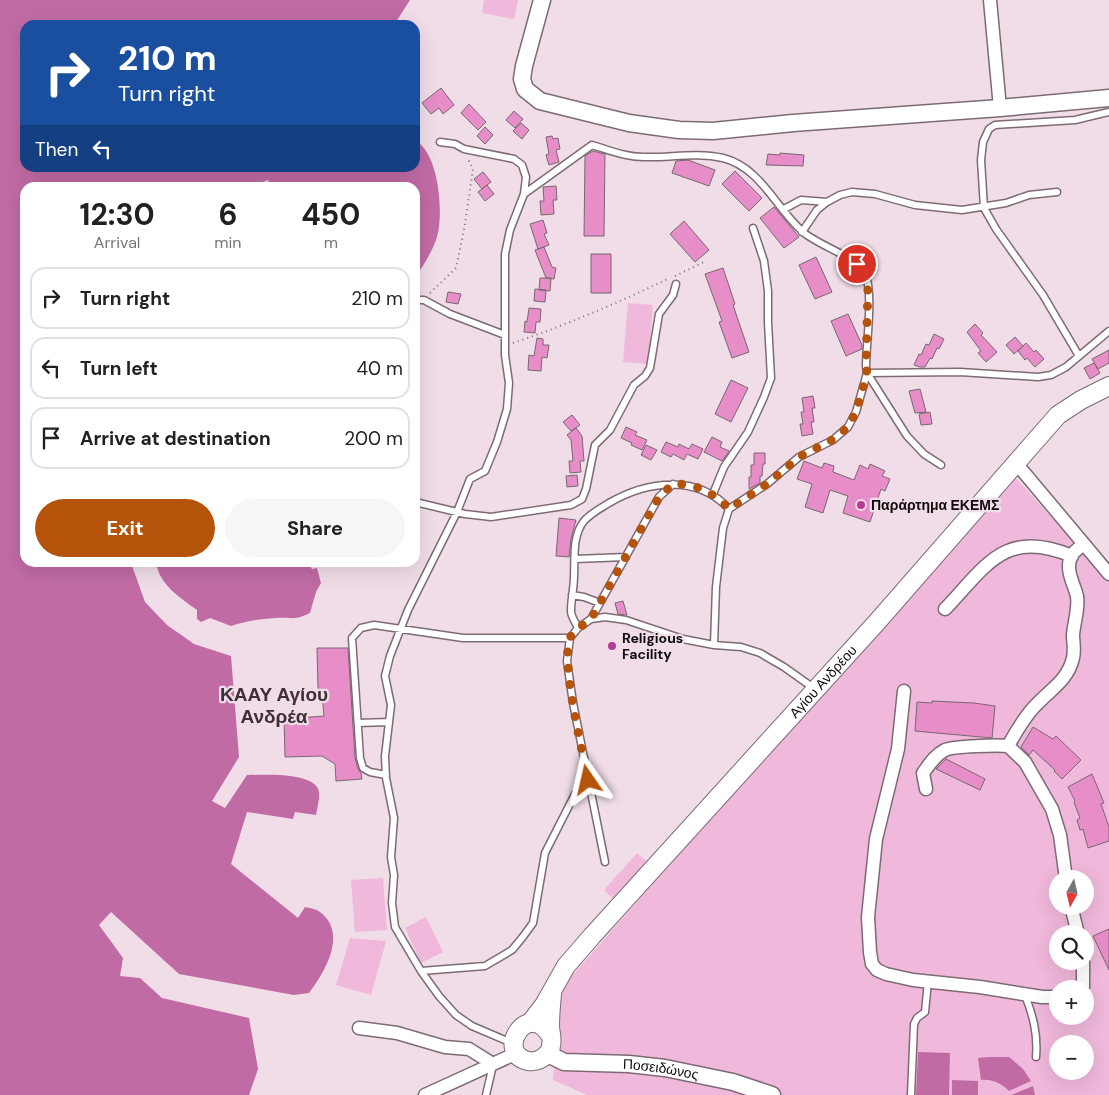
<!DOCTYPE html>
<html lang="en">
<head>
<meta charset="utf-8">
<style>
  body { margin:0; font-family:"DM Sans",sans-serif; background:#f6f6f6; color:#202124; height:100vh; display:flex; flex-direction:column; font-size:19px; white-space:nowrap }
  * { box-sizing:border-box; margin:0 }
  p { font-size:16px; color:#757577 }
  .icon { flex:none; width:28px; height:28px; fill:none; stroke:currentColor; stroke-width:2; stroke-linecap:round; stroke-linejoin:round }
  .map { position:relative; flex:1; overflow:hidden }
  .details { position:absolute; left:20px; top:182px; width:400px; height:385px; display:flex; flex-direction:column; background:#fff; border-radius:15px; box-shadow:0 5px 20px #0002 }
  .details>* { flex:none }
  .guide { position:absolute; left:20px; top:20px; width:400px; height:152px; border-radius:15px; box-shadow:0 5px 20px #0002; background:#1a4fa0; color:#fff; overflow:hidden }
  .needle { width:32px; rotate:188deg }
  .buttons { position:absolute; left:1049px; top:870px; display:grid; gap:10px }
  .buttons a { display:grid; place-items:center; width:45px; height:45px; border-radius:50%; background:#fff; box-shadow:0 5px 20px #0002; font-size:25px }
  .pin { position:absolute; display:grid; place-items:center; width:42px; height:42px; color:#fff; margin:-21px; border:2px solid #fff; border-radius:50%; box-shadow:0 1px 5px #0007 }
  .me { position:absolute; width:55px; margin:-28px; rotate:349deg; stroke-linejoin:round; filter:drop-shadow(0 0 4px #0008) }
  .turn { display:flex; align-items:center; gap:18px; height:105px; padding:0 15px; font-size:22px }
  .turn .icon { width:65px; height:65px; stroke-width:2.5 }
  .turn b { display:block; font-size:35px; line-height:42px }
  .then { display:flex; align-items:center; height:48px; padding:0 15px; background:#0003; gap:10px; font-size:19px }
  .eta { display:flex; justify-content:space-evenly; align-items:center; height:85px; text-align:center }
  .eta b { font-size:30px; font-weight:700; line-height:35px }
  .action { display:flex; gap:10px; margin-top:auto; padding:10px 15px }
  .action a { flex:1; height:58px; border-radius:30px; background:#b45309; color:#fff; font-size:20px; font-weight:700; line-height:58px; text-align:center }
  .action a+a { background:#f6f6f6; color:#202124 }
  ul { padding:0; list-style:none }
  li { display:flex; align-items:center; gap:15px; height:62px; margin:0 10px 8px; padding:0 5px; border:2px solid #e0e0e0; border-radius:15px }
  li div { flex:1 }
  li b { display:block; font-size:19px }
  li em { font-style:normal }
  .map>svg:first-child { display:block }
  .green { fill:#f0b8db; fill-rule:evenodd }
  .water { fill:#c16ba5 }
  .building { fill:#e78ec9; stroke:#786771 }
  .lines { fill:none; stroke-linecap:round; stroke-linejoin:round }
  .service-casing { stroke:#7c6b75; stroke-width:9 }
  .minor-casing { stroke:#7c6b75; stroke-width:15 }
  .tertiary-casing { stroke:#7c6b75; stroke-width:19 }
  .secondary-casing { stroke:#7c6b75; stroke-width:20 }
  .path { stroke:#7b6f77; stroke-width:2; stroke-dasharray:1 4; stroke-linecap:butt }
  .service { stroke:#fff; stroke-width:6 }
  .minor { stroke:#fff; stroke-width:12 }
  .tertiary { stroke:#fff; stroke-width:16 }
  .secondary { stroke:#fff; stroke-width:18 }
  .route { stroke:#b45309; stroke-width:9; stroke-dasharray:0 16.2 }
  .poi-dot { fill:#b53e93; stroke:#f0dde8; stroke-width:2 }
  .labels { text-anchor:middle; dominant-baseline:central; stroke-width:4.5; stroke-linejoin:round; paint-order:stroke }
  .poi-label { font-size:14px; font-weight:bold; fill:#100a0e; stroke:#f0dde8; text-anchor:start }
  .street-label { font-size:14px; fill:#100a0e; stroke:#f0dde8 }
  .district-label { font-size:19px; font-weight:bold; fill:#3e2f38; stroke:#f0dde8 }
</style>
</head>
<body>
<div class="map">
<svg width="1109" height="1095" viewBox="0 0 1109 1095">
  <rect width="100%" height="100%" fill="#f0dde8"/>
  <!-- green -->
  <path class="green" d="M484,0H518L514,19L482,13Z
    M628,303L653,305L648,364L623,362Z
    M1014,476L1098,568L1109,569V1095H587L553,1080L562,987ZM1058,879H1085V906H1058ZM1058,934H1085V961H1058ZM1058,989H1085V1016H1058ZM1058,1044H1085V1071H1058Z
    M637,853L658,871L624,909L604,890Z
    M383,878L387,930L355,932L351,880Z
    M426,917L443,952L421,963L405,928Z
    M350,938L386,941L371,995L336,985Z"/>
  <!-- water -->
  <path class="water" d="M0,0H410L394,25H25V168H415V140C439,153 444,213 437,237C433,250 423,267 415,277V188L271,187L268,180L261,183L262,188H25V562L131,563L145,602L167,625L194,644L231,656L239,757L212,801L225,808L247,775C262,775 316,771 319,792C320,799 317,808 316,815L295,812L293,819L247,812L231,864L298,918L305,907C310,908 316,909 320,912C348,933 325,972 309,993L294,995L179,974L111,912L99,925L123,958L120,976L140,978L162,998L249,1018L258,1069L249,1095H0Z
    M156,563H308L312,569L317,568L321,583L316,592L310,613C294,621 291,617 275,618C259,619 246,621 231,626L210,618L201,622L197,619V610C179,597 160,585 156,563Z
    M918,1052L950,1053L949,1095H916Z
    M989,1057H1009L1023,1069L1031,1081L1009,1091C1001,1083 992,1079 981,1080L978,1058Z
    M952,1080L978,1081V1095H952Z
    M1033,1086L1035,1095H1011Z"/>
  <!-- building -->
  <path class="building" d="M441,88L454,105L443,114L439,108L431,114L422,103Z
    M469,104L486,122L478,130L461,113Z
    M514,111L523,119L515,128L506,120Z
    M521,123L529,130L522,139L513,131Z
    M485,127L493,135L485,144L477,136Z
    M552,136L553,139L558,138L560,149L556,150L559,162L549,165L546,155L549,154L546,137Z
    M593,151L605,154L604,236H584L585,156Z
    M780,153L804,155L803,166L766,165L768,154L780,155Z
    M688,160L715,170L709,186L672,173L676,161Z
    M735,171L762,198L749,211L722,184Z
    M483,172L491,182L482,189L474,179Z
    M487,185L494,194L485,201L478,192Z
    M556,186L557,200H553L554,214L541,215L540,201H544L543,187Z
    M774,207L799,237L784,248L760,218Z
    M543,220L547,233L544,234L549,245L538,249L530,224Z
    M684,221L709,250L695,262L670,234Z
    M544,247L552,267L556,268L554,279L546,278L535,250Z
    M591,254H611V293H591Z
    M816,257L832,292L815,299L799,265Z
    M723,268L735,304L733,305L749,352L732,358L719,322L722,321L705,274Z
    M540,278H551L550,291L539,290Z
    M535,289L546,290L545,302L534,301Z
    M448,292L461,294L458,304L446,302Z
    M529,308L541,309L540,322H536L535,333L524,332L525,321L527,322Z
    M848,314L862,345V349L846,356L831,321Z
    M975,324L983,333L981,335L997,352L986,362L978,353L981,351L967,332Z
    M934,334L944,339L939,349L937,348L932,359L930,358L925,367H920L914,365L919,354L921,355L926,344L929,345Z
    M1015,337L1023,346L1014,354L1006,345Z
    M537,338L543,339V345H549L547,358L542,357L541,371L528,370L529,355L534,356Z
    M1026,343L1034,352L1036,350L1044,359L1035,367L1027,358L1025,360L1018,351Z
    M1109,350V363L1098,369L1092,359Z
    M1094,363L1100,373L1090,379L1084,368Z
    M731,380L748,388L731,422L715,414Z
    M920,389L926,412L915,413L909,391Z
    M813,396L815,408H812L814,422H811L813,434L802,436L800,424H803L801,412H804L802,398Z
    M930,412L932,424L921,425L919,414Z
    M572,415L580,425L571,431L563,422Z
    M626,427L637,432L635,435L647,440L642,450L631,445L632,443L621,438Z
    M576,428L582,436L584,461H580L581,472L570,473L569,461H573L571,440L567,435Z
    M712,437L722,442L720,447L729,451L722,461L704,452Z
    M666,442L678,447L679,444L689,449L692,444L703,449L698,459L687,454L684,460L673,454L671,457L661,452Z
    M646,445L657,450L651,460L641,455Z
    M754,453H765V464H763L762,476H760V483L749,489V477H751V465H754Z
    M804,461L822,468L824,463L834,466L833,472L854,480L860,465L868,469L870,464L885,471L882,476L890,479L885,491L881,489L870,522L843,513L848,496L830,490L823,513L805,507L812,484L797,479Z
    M577,475L578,486L567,487L566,476Z
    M559,518L576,520L571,539L569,557L556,556Z
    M623,601L627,615L618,614L615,603Z
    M317,648H348L355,758L358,769L361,773L362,779L336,781L335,764L322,756L285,757L284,719L324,716L322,694L318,688Z
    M932,701L974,703L995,706L992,738L915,731L917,702L932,703Z
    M1033,727L1053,739L1056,736L1081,760L1062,779L1054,771L1055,770L1033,750L1029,755L1021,747Z
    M946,759L985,779L980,790L936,769Z
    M1092,774L1104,803L1101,804L1109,827V841L1088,848L1083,829L1080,830L1077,820L1080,818L1074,802L1075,801L1068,787Z
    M1109,929V970L1093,936Z"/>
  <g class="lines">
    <defs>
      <path id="service" d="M440,142L455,144L464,149L514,159L522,165L526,177L524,194L510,230L505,254V355L509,383L507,409L497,442L485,471L470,479L457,512L408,610L390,656L385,676L391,705L385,756L386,778L394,818L391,857L394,875L392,903L395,927L421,971L439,996L456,1015L472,1026L512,1043
        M524,194L592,145C609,150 625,157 643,157C670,158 696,152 723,158C760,167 776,208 802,231C816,245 858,257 865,273C874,295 866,342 866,367L867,373L907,436L924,454L941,465
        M784,209L801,200L827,202
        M802,232L817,210L827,202L840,195L852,192L875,194L915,205L962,210L1006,203L1029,195L1057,192
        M415,300H424L450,314L505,335
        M1079,356L1043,295L996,229L984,208L981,160L983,142L989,129L995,125L1075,120L1109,112
        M713,494L724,467L748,432L764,397L771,378L768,322V291L764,261L753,228
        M415,502L465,514L491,517L571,505L582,499L586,489L595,445L610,430L634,385L645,376L650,368L659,314L673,295L676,284
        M575,559L626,557
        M572,595L584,597L600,603
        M591,619L659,497L673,484
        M578,628C576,623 571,617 571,611C571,599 574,588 574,576C575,558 572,536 584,521C591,513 601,508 609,503C647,481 697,474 729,509
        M714,645L716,587L723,528L729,509L767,484L799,457L833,440L848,427L856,412L867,373L960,372L1038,377L1051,375L1066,367L1109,331
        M358,723L389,722
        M386,775L370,772L363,768L360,758L352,638L361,628L374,625L463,638H570
        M605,862L573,703L567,661L570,638L578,628L591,619L605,617L626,620L683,639L714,645L741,647L760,653L784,667L815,689
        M421,971L485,966L512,950L522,938L533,923L545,853L575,794L588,780
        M1025,995C1033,1016 1038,1034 1036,1057
        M486,1095L493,1065
        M911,1095L914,1024L917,1018L925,1012L928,981"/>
      <path id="minor" d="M990,0L1000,108
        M1016,463L1109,574
        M945,609C987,565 1005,528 1072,556
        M904,691L898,749L876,839L868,917L870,952L872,964L877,970L886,974L913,980L980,987L1042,997H1058
        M1008,746L1025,762L1052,809L1060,835L1066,879
        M926,789L923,773C929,765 935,755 945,750C954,746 997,745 1008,746C1016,732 1024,717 1036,705C1051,689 1068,680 1073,658C1075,650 1073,642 1073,635C1074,622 1079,609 1077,596C1074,584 1064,568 1072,555C1074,551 1080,548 1083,544
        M1071,906L1078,934
        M1080,989L1083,987V961
        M359,1028L397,1033L445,1047L469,1049L493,1064
        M425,1095L517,1053"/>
      <g id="tertiary">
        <path d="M542,0L524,66L522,79L525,89L540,101L629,123L679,130L713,131L793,123L1000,108L1109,98"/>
        <path id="s1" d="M548,1054L564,1062L629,1064L665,1068L733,1082L772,1095"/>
      </g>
      <g id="secondary">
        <path id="s2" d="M530,1023L544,1005L566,966L592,936L877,622L1058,415L1081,400L1109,386"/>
        <path d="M550,1035C528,999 494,1053 528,1061C535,1062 541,1060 546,1055C549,1053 551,1049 551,1045C553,1039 550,1032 550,1026C550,1015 551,1005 552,994"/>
      </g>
    </defs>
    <!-- service casing -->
    <use href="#service" class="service-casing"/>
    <!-- minor casing -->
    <use href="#minor" class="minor-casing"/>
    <!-- tertiary casing -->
    <use href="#tertiary" class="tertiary-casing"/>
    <!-- secondary casing -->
    <use href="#secondary" class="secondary-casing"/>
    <!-- path -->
    <path class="path" d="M266,185L267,188
      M675,276L704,262
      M430,293L456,268L464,230L473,169L468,159
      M513,343C567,325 619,302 670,278"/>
    <!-- service -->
    <use href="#service" class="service"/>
    <!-- minor -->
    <use href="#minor" class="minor"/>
    <!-- tertiary -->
    <use href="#tertiary" class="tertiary"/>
    <!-- secondary -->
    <use href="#secondary" class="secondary"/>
  </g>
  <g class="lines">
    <!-- route -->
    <path class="route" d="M588,780C583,753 559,657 571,636C575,629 585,624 591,619L659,497L673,484C694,483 715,493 729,509L767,484L799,457L832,440L848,427L856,412L867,373L866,367L868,285L864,271L857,264"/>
  </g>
  <!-- markers -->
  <g class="poi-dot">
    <circle cx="861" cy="505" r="5"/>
    <circle cx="612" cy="646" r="5"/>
  </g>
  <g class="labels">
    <!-- poi labels -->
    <g class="poi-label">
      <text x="871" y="505">Παράρτημα ΕΚΕΜΣ</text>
      <text x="622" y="638">Religious<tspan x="622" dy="16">Facility</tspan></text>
    </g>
    <!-- street labels -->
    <g class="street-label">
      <text stroke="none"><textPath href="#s2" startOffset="451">Αγίου Ανδρέου</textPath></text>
      <text stroke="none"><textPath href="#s1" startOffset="115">Ποσειδώνος</textPath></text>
    </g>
    <!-- district labels -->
    <g class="district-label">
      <text x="274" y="694">ΚΑΑΥ Αγίου<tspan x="274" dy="22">Ανδρέα</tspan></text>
    </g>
  </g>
</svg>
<div class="buttons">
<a><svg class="needle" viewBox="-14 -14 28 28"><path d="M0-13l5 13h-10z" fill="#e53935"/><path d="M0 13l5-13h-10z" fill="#757577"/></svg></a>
<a><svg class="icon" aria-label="search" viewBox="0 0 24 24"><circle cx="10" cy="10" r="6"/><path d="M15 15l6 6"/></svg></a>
<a>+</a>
<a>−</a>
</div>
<div class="pin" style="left:857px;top:264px;background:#d93025"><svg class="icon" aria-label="arrive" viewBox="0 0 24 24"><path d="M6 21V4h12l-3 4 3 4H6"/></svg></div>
<svg class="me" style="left:588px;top:780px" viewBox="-20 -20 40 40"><path d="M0-17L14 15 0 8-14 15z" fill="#b45309" stroke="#fff" stroke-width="4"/></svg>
<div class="guide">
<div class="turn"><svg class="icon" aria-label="right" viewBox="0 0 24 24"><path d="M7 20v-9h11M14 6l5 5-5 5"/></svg><div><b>210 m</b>Turn right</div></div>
<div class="then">Then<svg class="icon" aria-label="left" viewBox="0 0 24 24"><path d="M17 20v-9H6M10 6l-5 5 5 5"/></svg></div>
</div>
<section class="details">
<div class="eta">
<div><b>12:30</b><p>Arrival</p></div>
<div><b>6</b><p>min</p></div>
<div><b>450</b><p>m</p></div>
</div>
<ul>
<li><svg class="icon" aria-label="right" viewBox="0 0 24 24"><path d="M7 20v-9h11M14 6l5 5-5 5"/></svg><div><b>Turn right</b></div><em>210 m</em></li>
<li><svg class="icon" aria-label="left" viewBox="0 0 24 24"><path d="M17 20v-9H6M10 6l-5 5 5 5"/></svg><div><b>Turn left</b></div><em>40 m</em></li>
<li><svg class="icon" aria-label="arrive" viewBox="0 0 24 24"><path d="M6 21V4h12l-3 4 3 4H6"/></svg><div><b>Arrive at destination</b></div><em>200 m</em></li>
</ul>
<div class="action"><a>Exit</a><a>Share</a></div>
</section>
</div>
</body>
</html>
